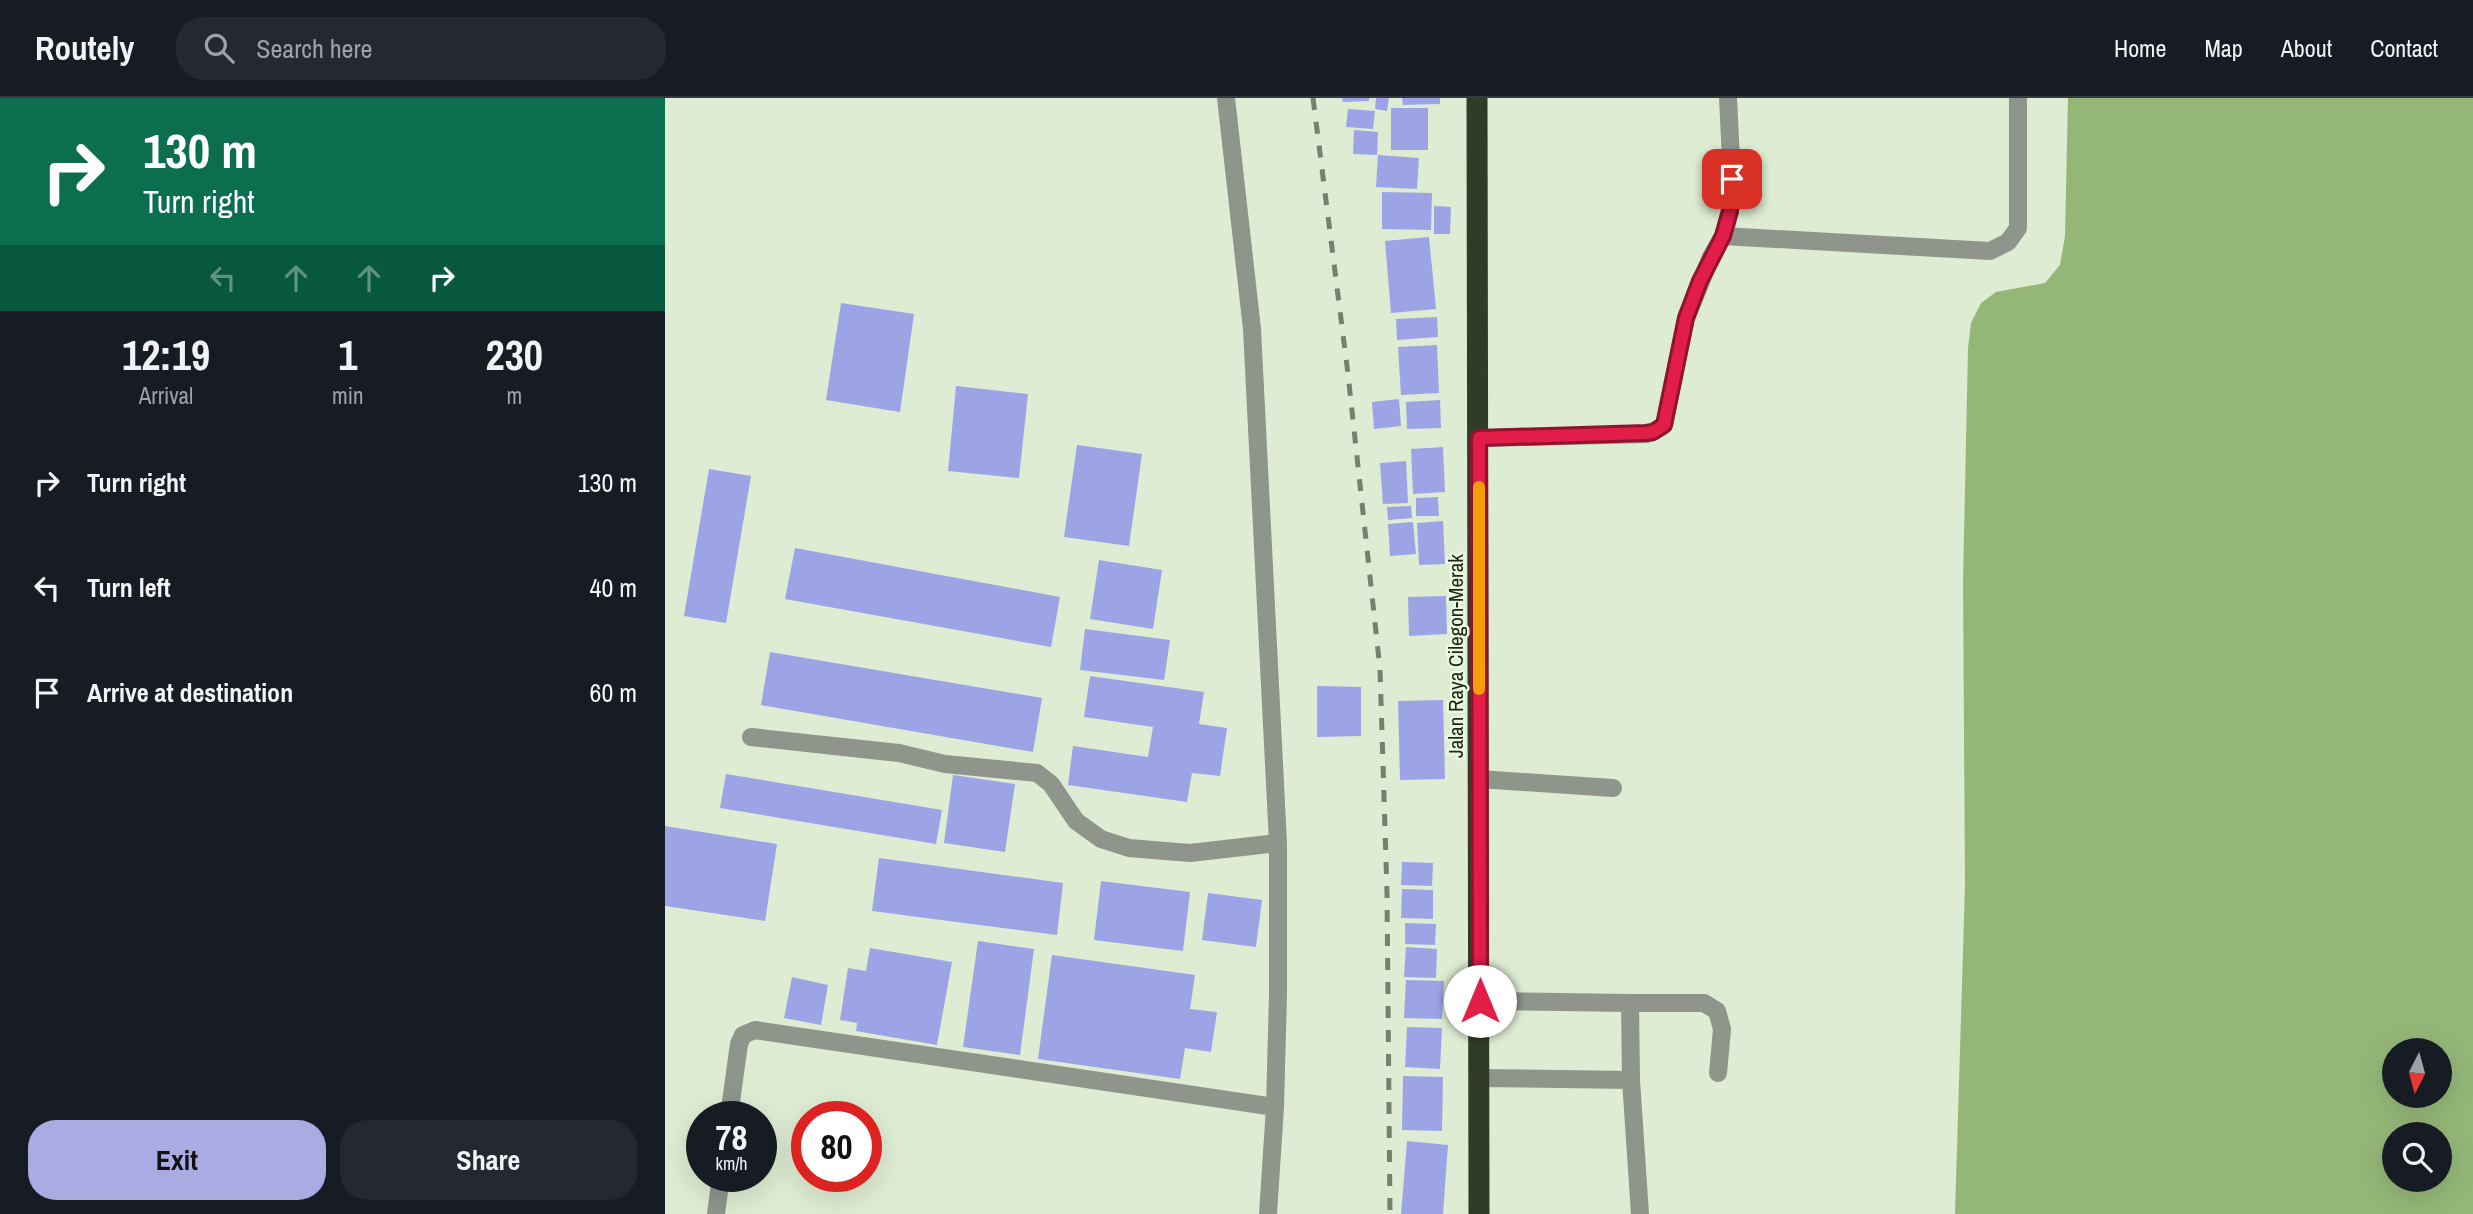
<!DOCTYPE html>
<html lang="en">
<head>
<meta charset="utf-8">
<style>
  body { margin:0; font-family:"Archivo Narrow",sans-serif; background:#242831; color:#f1f3f6; height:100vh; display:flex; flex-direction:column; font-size:26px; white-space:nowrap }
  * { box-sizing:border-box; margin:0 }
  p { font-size:23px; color:#9ea1a6 }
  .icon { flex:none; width:38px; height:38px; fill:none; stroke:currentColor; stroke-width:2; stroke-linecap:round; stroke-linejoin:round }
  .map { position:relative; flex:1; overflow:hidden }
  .side { display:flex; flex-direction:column; background:#171b24; width:665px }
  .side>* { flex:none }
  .hud { background:#0b6e4f; color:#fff; overflow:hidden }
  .needle { width:46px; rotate:186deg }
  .fabs { position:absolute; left:1717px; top:940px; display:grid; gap:14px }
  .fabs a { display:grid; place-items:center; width:70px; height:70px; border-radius:50%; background:#171b24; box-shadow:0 7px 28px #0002; font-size:35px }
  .speed { position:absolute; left:21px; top:1003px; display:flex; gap:14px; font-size:35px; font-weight:700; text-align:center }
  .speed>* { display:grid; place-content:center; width:91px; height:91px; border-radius:50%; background:#171b24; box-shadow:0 7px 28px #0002; line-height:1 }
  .speed small { font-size:18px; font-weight:400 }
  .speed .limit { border:10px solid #d22; background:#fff; color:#111 }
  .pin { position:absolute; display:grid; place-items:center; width:60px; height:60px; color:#fff; margin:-30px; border-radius:14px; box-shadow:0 4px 10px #0006 }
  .me { position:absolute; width:77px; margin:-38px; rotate:0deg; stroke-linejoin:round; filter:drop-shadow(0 0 5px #0008) }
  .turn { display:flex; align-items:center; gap:24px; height:147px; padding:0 28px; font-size:32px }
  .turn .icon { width:91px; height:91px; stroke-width:2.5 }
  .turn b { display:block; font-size:49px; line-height:60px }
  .lanes { display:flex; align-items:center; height:66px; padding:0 28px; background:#0003; justify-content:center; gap:35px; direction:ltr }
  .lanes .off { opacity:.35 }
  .eta { display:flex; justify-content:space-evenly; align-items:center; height:119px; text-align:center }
  .eta b { font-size:42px; font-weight:800; line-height:49px }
  .button { display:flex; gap:14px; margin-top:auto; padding:14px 28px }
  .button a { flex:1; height:80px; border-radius:28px; background:#aaabe2; color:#111; font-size:28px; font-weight:800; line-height:80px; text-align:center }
  .button a+a { background:#242831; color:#f1f3f6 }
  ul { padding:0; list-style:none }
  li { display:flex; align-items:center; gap:21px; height:105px; padding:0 28px }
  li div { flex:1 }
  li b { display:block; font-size:26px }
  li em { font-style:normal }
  header { display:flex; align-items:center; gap:42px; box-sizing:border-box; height:98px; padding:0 35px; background:#171b24; border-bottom:2px solid #363941 }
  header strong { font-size:33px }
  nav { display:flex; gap:38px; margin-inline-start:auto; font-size:24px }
  .search { width:490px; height:63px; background:#242831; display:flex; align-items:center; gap:18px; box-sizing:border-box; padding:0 24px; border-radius:28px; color:#9ea1a6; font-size:26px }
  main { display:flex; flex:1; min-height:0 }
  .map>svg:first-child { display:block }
  .water { fill:#94b778; fill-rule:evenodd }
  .building { fill:#9ca4e6 }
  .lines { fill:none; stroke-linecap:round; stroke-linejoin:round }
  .minor { stroke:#8f958a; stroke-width:18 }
  .highway { stroke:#303c27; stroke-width:21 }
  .rail { stroke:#76806f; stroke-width:5; stroke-dasharray:12 12; stroke-linecap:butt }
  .route-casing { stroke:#92132f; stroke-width:18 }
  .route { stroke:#e11d48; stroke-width:12 }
  .slow { stroke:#f59e0b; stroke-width:12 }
  .labels { text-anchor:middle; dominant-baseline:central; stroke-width:5; stroke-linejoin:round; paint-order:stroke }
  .street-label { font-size:21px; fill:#20261c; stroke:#eafadf }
</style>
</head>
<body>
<header>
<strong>Routely</strong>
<div class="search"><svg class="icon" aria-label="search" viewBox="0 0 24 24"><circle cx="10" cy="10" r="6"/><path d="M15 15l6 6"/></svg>Search here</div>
<nav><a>Home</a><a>Map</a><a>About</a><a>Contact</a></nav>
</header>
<main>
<section class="side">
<div class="hud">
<div class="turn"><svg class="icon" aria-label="right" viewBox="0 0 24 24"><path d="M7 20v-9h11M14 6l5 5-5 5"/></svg><div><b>130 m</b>Turn right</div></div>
<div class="lanes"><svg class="icon off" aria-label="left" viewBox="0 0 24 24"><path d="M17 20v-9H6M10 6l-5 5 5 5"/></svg><svg class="icon off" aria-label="ahead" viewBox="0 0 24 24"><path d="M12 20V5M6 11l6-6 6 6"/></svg><svg class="icon off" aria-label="ahead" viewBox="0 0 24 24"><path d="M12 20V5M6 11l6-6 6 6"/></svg><svg class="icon" aria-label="right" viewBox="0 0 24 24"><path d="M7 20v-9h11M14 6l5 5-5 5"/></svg></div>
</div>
<div class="eta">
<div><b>12:19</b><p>Arrival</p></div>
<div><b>1</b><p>min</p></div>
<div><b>230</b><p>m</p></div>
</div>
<ul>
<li><svg class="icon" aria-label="right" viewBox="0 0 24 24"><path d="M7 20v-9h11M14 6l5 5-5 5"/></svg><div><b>Turn right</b></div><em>130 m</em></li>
<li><svg class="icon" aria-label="left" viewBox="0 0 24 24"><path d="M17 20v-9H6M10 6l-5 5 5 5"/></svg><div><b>Turn left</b></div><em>40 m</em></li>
<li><svg class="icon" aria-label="arrive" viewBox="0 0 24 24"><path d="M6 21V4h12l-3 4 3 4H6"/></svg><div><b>Arrive at destination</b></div><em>60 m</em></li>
</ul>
<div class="button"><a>Exit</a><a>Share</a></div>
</section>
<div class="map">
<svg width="1808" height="1116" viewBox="0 0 1808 1116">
  <rect width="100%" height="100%" fill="#ddecd2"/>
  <!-- water -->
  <path class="water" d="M1403,0H1808V1116H1290L1300,787L1298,484L1303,250L1306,225L1316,205L1331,194L1380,185L1395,167L1400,138ZM1729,952H1774V998H1729ZM1729,1036H1774V1082H1729Z"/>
  <!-- building -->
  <path class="building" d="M677,0H704V3L678,4Z
    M711,0H724L722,13L710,11Z
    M737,0H775V6L738,7Z
    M726,10H763V52H726Z
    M683,11L710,13L708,31L681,29Z
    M689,32L713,34L712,57L688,56Z
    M713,57L754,60L752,91L711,89Z
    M717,94L767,95L766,132L717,131Z
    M769,108L786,109L785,136H769Z
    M764,139L771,211L726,215L720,143Z
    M176,205L249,216L235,314L161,302Z
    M772,219L773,239L732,242L731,221Z
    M772,247L774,295L736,297L733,249Z
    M291,288L363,296L354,380L283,373Z
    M734,301L736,328L709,331L707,304Z
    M775,302L776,330L742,331L741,304Z
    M412,347L477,356L464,448L399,439Z
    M778,349L780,394L748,396L746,351Z
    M741,363L743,405L718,406L715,365Z
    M44,371L86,378L61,525L19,518Z
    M773,399L774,418H751V400Z
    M746,408L747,420L723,422L722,409Z
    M778,423L780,466L754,467L752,425Z
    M748,424L751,456L725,458L723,426Z
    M130,450L395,499L386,549L120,501Z
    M434,462L497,472L488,531L425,521Z
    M781,498L782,536L744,538L743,499Z
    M420,531L505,542L499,582L415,572Z
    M105,554L377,600L368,654L96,607Z
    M425,578L539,594L534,626L562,630L555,678L527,675L522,704L403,687L408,648L483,659L488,629L419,619Z
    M652,588L696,589V638L652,639Z
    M778,602L780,681L735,682L733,603Z
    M61,676L277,712L271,746L55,710Z
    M288,677L350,686L340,754L279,745Z
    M0,728L112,746L100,823L0,808Z
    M214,760L398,785L392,837L207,813Z
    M737,764L768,765L767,788L736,787Z
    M436,783L525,794L518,853L429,842Z
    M737,791L768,792V821L736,820Z
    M543,795L597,802L591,849L537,842Z
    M740,825L771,826L770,847L740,846Z
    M313,843L369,851L355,957L298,949Z
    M741,849L772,851L771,880L739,879Z
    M205,850L287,864L272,947L191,933L192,925L175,922L183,870L201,873Z
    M387,857L530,877L525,911L552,914L546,954L520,950L515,981L373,961Z
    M127,879L163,887L156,927L119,920Z
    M741,882L779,883L777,921L739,920Z
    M742,929L777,930L775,971L740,969Z
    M738,978L778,979L777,1033L737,1032Z
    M742,1043L783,1047L778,1116H736Z"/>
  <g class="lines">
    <!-- minor -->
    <path class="minor" d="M561,0L587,231L613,745V896L610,1009L603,1116
      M1058,138L1325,153L1343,144L1353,130V0
      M814,340L981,336L988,334L999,327L1021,220L1046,159L1058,138L1065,113L1067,81L1063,0
      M86,639L234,655L280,666L372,675L386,686L411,723L436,741L464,750L525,755L613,745
      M814,681L948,690
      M815,903L965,905L966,982L975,1116
      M965,905H1039L1052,913L1057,931L1053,975
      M814,980L966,982
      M64,1018L74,946L78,937L90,932L610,1009
      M51,1116L56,1078"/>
    <!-- highway -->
    <path class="highway" d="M812,0L814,1116"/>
    <!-- rail -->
    <path class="rail" d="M648,0L683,276L715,571L722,795L725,1116"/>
  </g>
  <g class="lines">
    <defs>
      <path id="route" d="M815,903L814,340L981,335L988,334L999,327L1021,220L1035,183L1058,138L1065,113L1067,81"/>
    </defs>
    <!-- route casing -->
    <use href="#route" class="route-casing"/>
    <!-- route -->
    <use href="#route" class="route"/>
    <!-- slow -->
    <path class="slow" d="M814,591V389"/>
  </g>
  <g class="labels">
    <!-- street labels -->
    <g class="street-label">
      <text transform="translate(790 558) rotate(-90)">Jalan Raya Cilegon-Merak</text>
    </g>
  </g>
</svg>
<div class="fabs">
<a><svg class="needle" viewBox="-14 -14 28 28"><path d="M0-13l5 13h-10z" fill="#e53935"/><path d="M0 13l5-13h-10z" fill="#9ea1a6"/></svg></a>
<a><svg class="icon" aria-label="search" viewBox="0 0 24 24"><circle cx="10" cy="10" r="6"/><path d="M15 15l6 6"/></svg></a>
</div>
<div class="speed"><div>78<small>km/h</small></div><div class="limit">80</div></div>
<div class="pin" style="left:1067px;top:81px;background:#d93025"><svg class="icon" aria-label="arrive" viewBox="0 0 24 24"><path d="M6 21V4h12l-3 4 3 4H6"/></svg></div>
<svg class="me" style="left:815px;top:903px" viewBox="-20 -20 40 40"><circle r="19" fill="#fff"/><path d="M0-13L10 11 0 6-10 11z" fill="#e11d48"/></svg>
</div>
</main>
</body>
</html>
